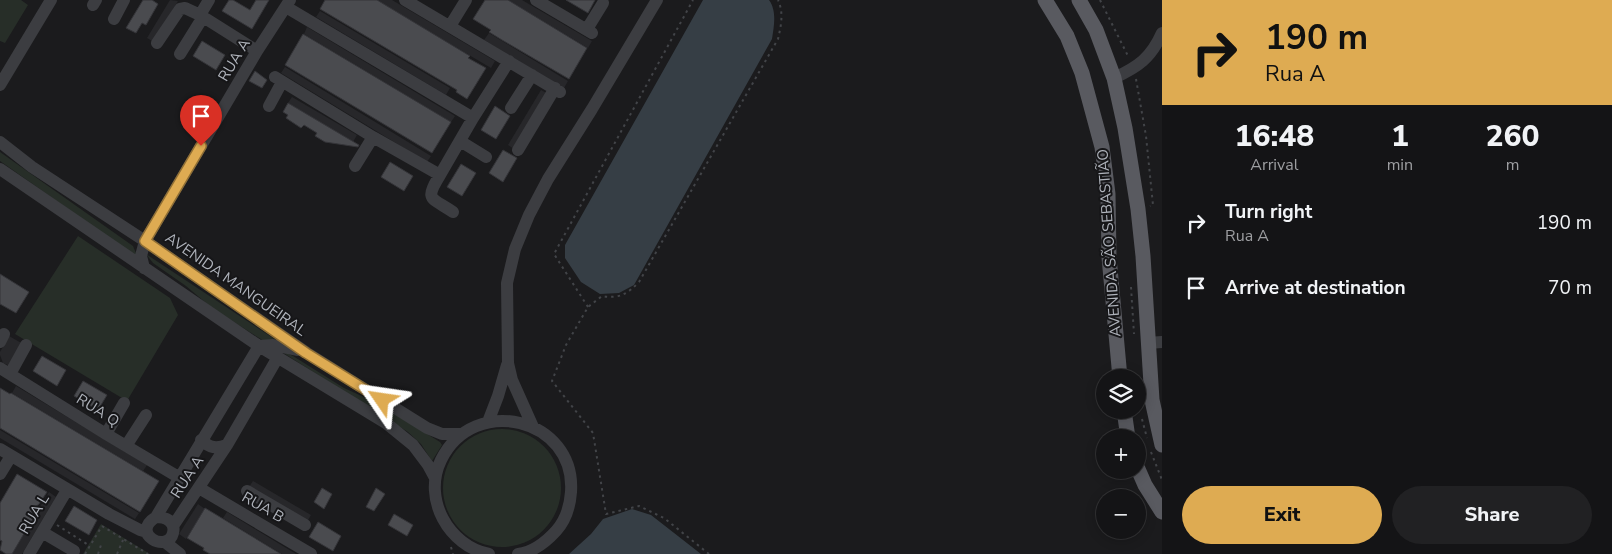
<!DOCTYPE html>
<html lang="en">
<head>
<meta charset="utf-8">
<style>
  body { margin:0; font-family:"Nunito Sans",sans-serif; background:#212123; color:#f1f3f6; height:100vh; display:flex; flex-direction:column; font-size:19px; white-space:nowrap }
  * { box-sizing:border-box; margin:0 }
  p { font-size:16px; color:#9d9ea1 }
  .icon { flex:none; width:28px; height:28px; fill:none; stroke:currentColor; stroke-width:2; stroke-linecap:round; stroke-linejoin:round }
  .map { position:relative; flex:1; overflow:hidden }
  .details { display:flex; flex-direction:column; background:#141416; width:450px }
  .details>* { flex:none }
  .top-card { background:#deab52; color:#111; overflow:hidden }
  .buttons { position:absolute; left:1096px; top:369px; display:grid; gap:10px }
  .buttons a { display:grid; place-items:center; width:50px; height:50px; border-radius:50%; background:#141416; box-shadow:0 2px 12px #0003,0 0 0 1px #333335; font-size:25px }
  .pin { position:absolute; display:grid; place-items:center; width:42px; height:42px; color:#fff; margin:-51px -21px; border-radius:50% 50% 50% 0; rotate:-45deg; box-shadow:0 0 5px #0007 }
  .pin .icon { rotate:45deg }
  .me { position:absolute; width:55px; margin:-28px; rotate:302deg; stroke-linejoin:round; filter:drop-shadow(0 0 4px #0008) }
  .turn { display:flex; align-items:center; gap:18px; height:105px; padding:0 20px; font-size:22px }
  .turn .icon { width:65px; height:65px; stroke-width:2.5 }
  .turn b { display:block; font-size:35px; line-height:42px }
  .eta { display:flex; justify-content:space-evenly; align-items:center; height:85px; text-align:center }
  .eta b { font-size:30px; font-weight:800; line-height:35px }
  .primary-button { display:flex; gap:10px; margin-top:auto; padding:10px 20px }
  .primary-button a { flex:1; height:58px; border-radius:30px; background:#deab52; color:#111; font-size:20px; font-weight:800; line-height:58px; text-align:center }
  .primary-button a+a { background:#212123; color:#f1f3f6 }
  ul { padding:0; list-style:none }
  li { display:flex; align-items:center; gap:15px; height:65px; padding:0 20px }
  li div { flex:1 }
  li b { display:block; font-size:19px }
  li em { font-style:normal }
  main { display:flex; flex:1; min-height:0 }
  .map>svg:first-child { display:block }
  .built { fill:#27272a }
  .green { fill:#272e28 }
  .water { fill:#363e45 }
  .building { fill:#4a4b4f; stroke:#353539 }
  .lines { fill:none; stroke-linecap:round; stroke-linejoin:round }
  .path { stroke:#424448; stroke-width:2; stroke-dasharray:2.5 4; stroke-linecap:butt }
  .minor { stroke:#3c3d41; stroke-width:12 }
  .major { stroke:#595a60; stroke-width:15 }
  .route-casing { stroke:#906f35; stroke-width:12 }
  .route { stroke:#deab52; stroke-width:9 }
  .labels { text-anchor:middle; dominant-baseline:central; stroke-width:4; stroke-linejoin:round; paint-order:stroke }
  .street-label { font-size:15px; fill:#afb3bb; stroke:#161618 }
</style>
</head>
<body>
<main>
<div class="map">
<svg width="1162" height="554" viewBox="0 0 1162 554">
  <rect width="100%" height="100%" fill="#1b1b1d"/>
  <!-- built -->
  <path class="built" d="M170,0L178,1L154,42L147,38Z
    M376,0H392L495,61L491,68Z
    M508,0H522L592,41L588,48Z
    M320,11L450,88L446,95L316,17Z
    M307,27L455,116L451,122L304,34Z
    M489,33L568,81L564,88L484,40Z
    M285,67L431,156L427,162L281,73Z
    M541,90L548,94L514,149L508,145Z
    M292,97L357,135L353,142L288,103Z
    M9,336L23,344L10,366L3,363L0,355V352Z
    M16,386L147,465L143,471L12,393Z
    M0,430L139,513L135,519L0,438Z
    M253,481L311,515L307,522L249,487Z
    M49,492L56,497L22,554H12Z
    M198,504L205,509L186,539L179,534Z
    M227,512L296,554H282L223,518Z"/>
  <!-- green -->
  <path class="green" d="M0,0H21L28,5L5,43L0,41Z
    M0,152L133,246L138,258L0,161Z
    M78,236L170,298L178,315L127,401L15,334Z
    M146,254L276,340L264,341L212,308L186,286L153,263Z
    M274,347L293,356L344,388L375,402L440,442L442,445L432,461L421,444L408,432Z
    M443 488a59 59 0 1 1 118 0a59 59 0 1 1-118 0Z
    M101,524L150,554H83Z"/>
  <!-- water -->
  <path class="water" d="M703,0H769C777,11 774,26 772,39L634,285L619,293L600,294L581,282L565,258V245Z
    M632,509L651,515L701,554H569L591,534L603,519Z"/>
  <!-- building -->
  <path class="building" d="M143,0H152L158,4L146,25L142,23L136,33L126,28Z
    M229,0H233L250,10L256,0H269L252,29L222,11Z
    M325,0H377L470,56L468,58L486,68L467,99L456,92L457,90L320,9Z
    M485,0H508L587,48L569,79L502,40L489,32L491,30L473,19Z
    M566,0H595L588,13Z
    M303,34L451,122L432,153L285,65Z
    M202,41L225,55L216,70L193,56Z
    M255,71L267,80L262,88L249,81Z
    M288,103L342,135L359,145L358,147L325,142L315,136L317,133L304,125L301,128L286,118L288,115L283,112Z
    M495,106L510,116L496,139L481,130Z
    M503,150L517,158L503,182L489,173Z
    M390,162L413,176L404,191L381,177Z
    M461,164L476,173L462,196L447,187Z
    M0,274L29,292L16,313L0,304Z
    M42,356L66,370L57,386L33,371Z
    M83,381L107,395L98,410L74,396Z
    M0,388L10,394L11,393L159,481L140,512L0,428Z
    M17,474L47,492L39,504L34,508L38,510L12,554H6L0,550L2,541L0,540V503Z
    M322,488L332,494L324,509L314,502Z
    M376,488L385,494L374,511L366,507Z
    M74,506L97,520L89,535L65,521Z
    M205,508L215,514L281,554H210L203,550L204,548L187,538Z
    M394,514L413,525L407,536L388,525Z
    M318,522L341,536L333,551L309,537Z"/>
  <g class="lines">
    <!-- path -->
    <path class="path" d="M1100,0L1129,58
      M1136,79L1146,136L1153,205L1150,206
      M1131,287L1134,334
      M588,307L554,254L693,0
      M1142,419L1147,438
      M1151,452L1162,480
      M57,525L90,546
      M102,526L148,554
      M451,547L453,554
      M85,554L102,526
      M98,554L101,545L104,546
      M117,554L123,540
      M709,554L664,518L639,506L606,514L593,433L552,381L566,345L588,307L602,296C620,299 627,294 639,282L778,39C781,26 784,13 778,0"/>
    <!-- minor -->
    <path class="minor" d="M209,0L200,15L257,51
      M405,0L560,92
      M536,0L592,33
      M93,5L96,0
      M286,7L473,118
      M114,19L124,0
      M450,26L466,0
      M587,29L603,3
      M157,43L180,9L185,8L200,15
      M180,54L203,17
      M275,77L373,137L440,175L473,118L509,61
      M1114,78C1138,67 1151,58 1162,33
      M0,85L51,0
      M269,106L282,82
      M511,108L532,75
      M460,141L486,157
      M0,142L32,167L145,241L307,353L427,428L442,434H461
      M518,150L555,88
      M355,166L373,137
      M0,169L259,346L386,423L413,445L428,465L435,478
      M440,175C424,201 431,197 453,212
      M144,268L141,256L145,241L257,51L290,0
      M0,342L4,334
      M1148,343L1162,342
      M0,368L106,434L180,478
      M10,374L26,345
      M488,422L498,396L507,365
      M533,427L512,380L508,363L507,283L515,249L529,215L548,179L592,109L657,0
      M106,434L124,403
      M201,440C210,448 216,449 227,445
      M126,446L146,415
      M0,449L109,514L140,530L147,532
      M0,474L11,456
      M199,488L311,554
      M247,491L305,525
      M156,517C165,517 176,521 173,533C168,554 129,534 156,517L259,346L273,345L297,350
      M173,526L227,445L278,357
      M42,532L74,551
      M165,542L180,554
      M29,554L67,490
      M489,554C449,546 422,499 441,460C474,393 576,418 571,492C570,506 566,520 556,531C546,542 534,552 518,554"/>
    <!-- major -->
    <path class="major" d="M1045,0L1067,36L1082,73L1102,147L1108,194L1109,257L1120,378
      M1079,0L1096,30L1114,78L1125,128L1138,209L1143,256L1152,400L1162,445
      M1124,410L1128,438
      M1138,469L1145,485L1162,512"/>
  </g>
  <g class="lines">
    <defs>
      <path id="route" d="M201,146L145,241L306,353L382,400"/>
    </defs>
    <!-- route casing -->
    <use href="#route" class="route-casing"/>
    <!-- route -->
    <use href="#route" class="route"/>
  </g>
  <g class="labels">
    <!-- street labels -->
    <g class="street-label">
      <text transform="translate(234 60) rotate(-59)">RUA A</text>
      <text transform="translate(1109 243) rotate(-94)">AVENIDA SÃO SEBASTIÃO</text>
      <text transform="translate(236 284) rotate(35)">AVENIDA MANGUEIRAL</text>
      <text transform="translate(98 410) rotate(32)">RUA Q</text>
      <text transform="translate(187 477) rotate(-57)">RUA A</text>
      <text transform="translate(263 507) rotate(30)">RUA B</text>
      <text transform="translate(34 514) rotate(-59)">RUA L</text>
    </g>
  </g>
</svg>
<div class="buttons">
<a><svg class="icon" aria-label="layers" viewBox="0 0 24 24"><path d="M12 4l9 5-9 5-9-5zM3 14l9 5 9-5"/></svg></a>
<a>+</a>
<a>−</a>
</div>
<div class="pin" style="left:201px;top:146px;background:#d93025"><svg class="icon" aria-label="arrive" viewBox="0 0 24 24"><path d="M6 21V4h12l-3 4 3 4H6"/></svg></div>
<svg class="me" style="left:382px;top:400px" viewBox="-20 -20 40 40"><path d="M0-17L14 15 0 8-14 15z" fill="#deab52" stroke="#fff" stroke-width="4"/></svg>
</div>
<section class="details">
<div class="top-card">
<div class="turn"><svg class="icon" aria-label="right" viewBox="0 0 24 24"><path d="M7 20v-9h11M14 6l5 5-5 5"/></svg><div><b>190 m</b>Rua A</div></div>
</div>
<div class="eta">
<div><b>16:48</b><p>Arrival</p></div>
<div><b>1</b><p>min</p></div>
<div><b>260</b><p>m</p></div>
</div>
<ul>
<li><svg class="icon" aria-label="right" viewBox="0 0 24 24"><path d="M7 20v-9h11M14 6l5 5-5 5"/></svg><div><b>Turn right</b><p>Rua A</p></div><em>190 m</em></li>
<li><svg class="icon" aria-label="arrive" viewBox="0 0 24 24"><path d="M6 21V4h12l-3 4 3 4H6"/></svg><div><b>Arrive at destination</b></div><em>70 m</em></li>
</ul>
<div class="primary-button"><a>Exit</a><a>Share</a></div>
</section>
</main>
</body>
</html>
